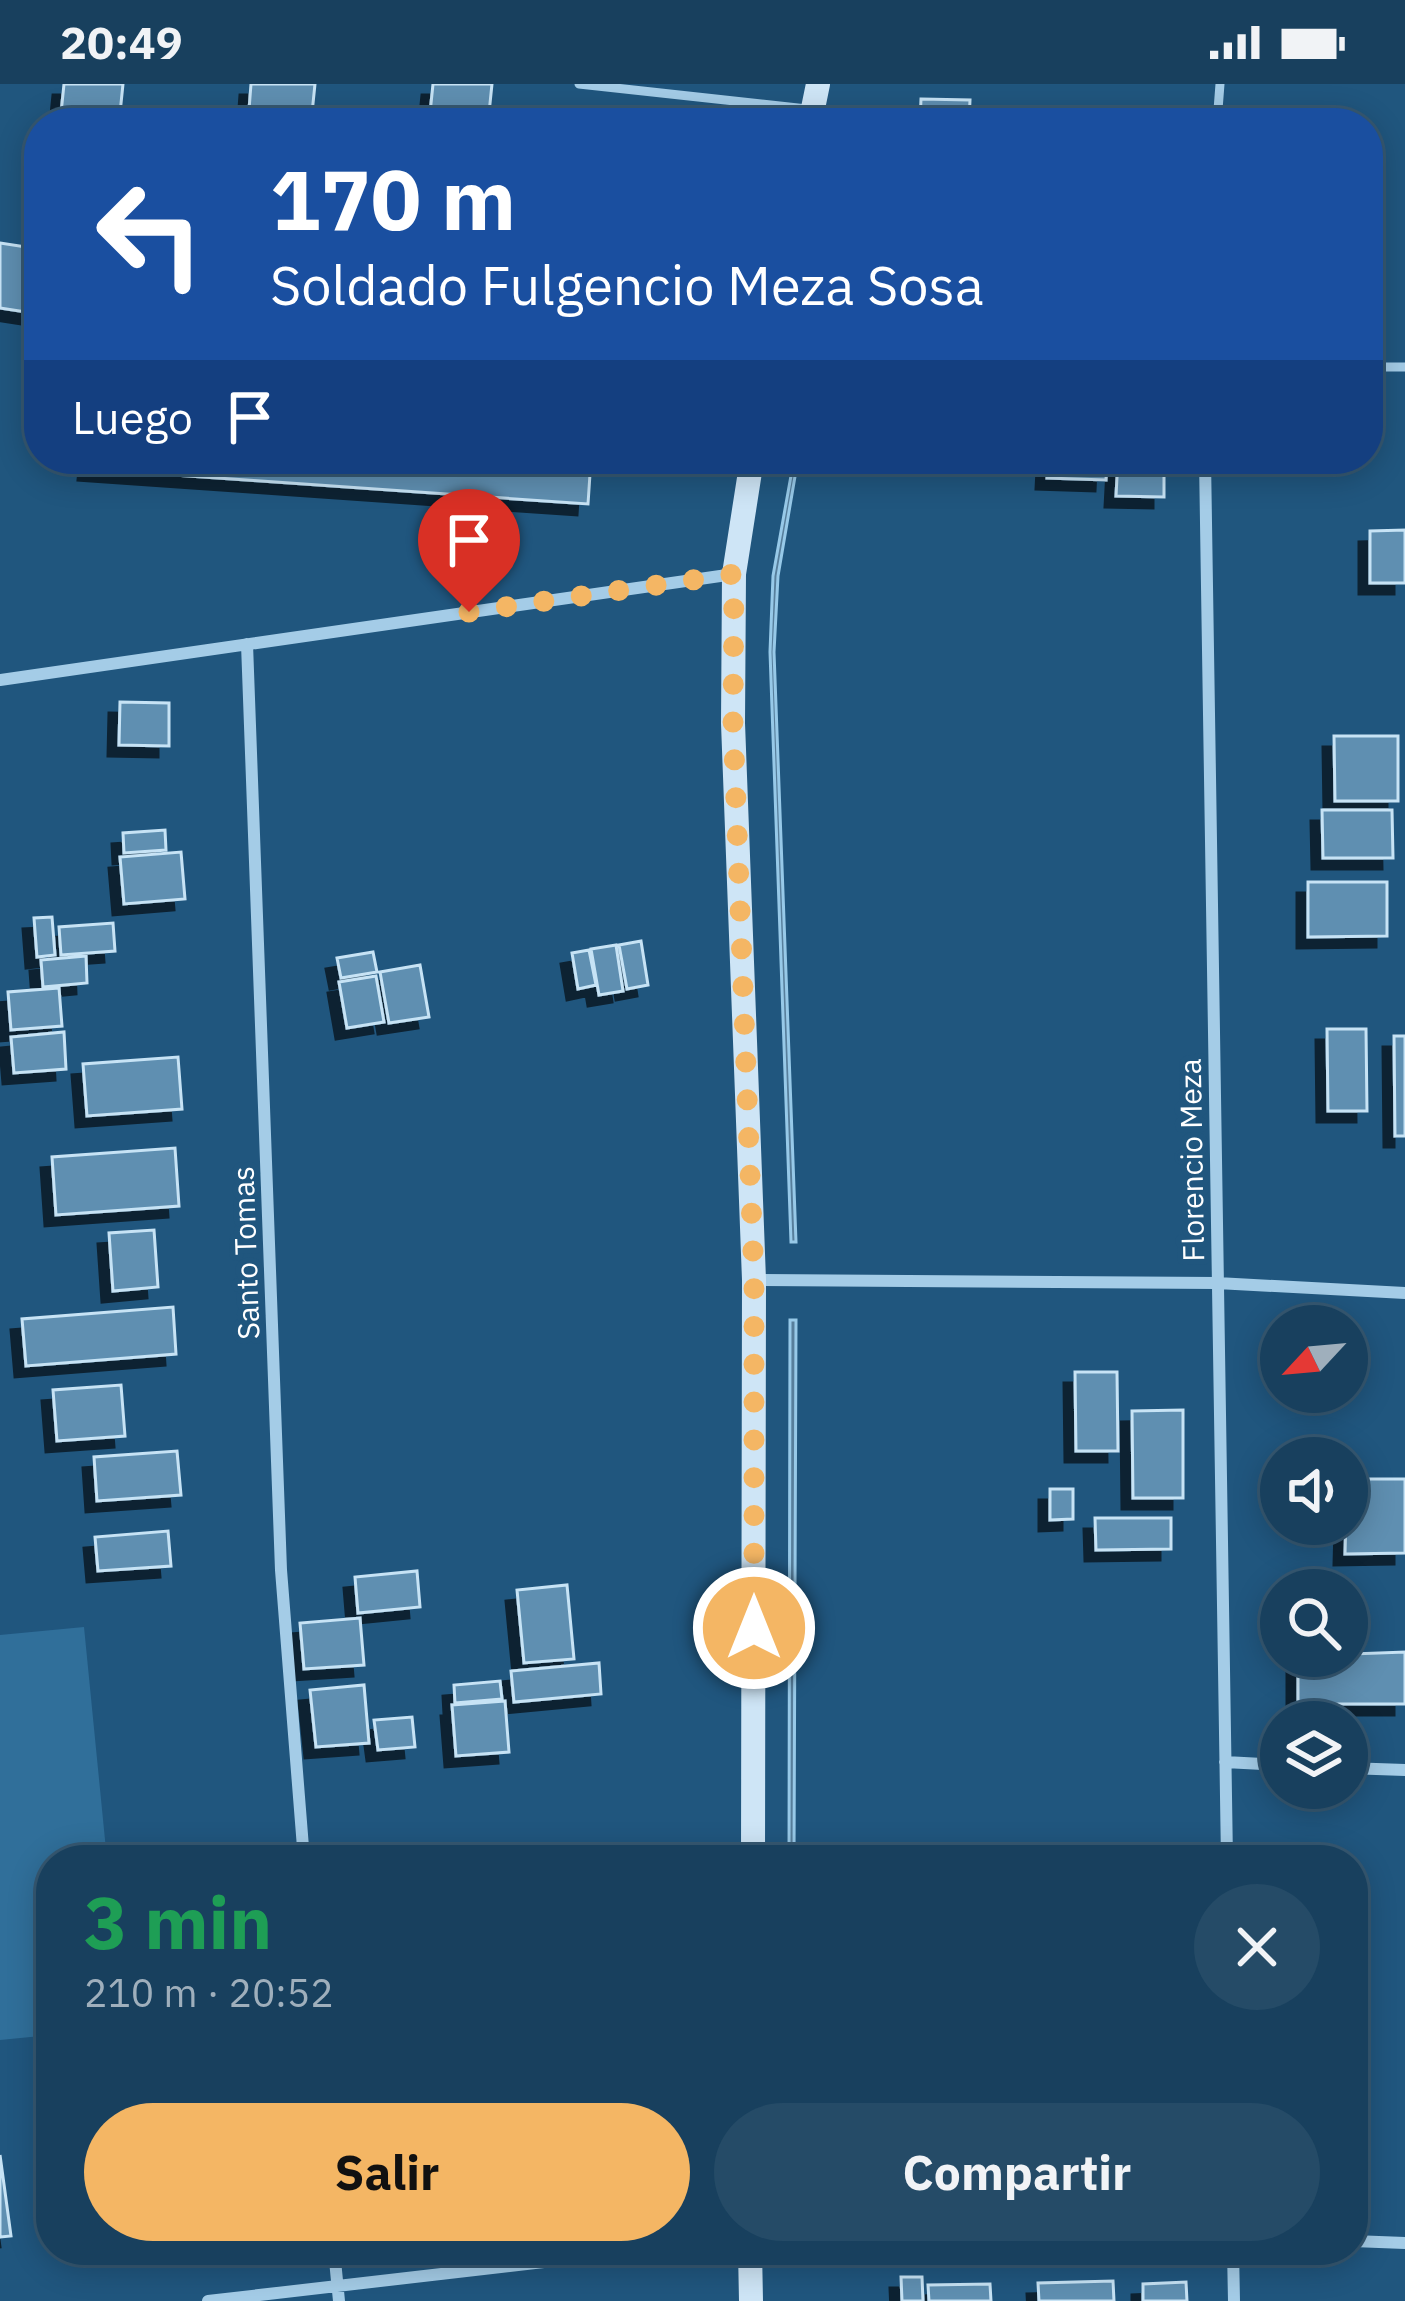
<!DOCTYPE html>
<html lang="es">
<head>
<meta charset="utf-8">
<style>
  body { margin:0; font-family:"IBM Plex Sans",sans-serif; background:#254b67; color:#f1f3f6; height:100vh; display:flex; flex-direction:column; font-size:45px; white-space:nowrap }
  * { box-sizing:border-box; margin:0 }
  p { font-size:39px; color:#9fafbc }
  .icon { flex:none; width:66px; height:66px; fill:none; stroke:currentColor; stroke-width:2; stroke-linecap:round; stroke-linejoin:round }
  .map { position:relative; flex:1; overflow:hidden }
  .sheet { position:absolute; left:36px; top:1761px; width:1332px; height:420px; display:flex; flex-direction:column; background:#18405e; border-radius:48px; box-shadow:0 6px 30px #0003,0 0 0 3px #365973 }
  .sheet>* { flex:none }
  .banner { position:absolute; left:24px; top:24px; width:1359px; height:366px; border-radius:48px; box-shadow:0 6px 30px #0003,0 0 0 3px #365973; background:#1a4fa0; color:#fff; overflow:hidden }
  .needle { width:78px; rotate:244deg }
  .buttons { position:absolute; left:1260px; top:1221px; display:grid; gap:24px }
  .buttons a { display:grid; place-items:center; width:108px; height:108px; border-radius:50%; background:#18405e; box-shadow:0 6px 30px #0003,0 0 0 3px #365973; font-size:60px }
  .pin { position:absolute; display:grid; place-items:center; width:102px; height:102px; color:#fff; margin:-123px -51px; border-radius:50% 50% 50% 0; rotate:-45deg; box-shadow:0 0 12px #0007 }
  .pin .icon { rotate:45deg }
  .me { position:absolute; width:132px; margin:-66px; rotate:0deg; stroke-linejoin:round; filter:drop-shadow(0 0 9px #0008) }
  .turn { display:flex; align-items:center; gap:42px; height:252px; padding:0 48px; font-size:54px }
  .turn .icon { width:156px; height:156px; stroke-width:2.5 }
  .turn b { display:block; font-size:84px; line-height:102px }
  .then { display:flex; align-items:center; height:114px; padding:0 48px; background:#0003; gap:24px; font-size:45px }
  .round { display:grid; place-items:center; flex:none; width:126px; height:126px; border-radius:63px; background:#254b67 }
  .overview { display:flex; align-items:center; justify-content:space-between; height:204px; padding:0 48px }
  h1 { font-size:72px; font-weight:700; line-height:90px; color:#1e9e55 }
  .cta { display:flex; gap:24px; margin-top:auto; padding:24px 48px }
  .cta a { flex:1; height:138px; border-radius:72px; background:#f4b664; color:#111; font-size:48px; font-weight:700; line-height:138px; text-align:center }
  .cta a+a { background:#254b67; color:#f1f3f6 }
  .status { display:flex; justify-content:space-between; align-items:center; height:84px; padding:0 60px; background:#18405e; direction:ltr }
  .status svg { height:33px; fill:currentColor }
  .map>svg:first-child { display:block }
  .green { fill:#306f9a }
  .water { fill:#577e9b; stroke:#97c9e8; stroke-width:3 }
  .building { fill:#5e8fb1; stroke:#c7e3f5; stroke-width:3; filter:url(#shadow) }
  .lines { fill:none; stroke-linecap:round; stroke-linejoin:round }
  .lane { stroke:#a4cce7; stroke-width:9 }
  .street { stroke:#a4cce7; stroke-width:12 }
  .secondary { stroke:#cee5f6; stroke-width:24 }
  .route { stroke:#f4b664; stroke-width:21; stroke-dasharray:0 37.8 }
  .labels { text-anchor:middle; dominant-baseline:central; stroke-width:12; stroke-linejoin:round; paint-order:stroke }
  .street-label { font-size:30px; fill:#fff; stroke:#20567e }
</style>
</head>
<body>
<div class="status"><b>20:49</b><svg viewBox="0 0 49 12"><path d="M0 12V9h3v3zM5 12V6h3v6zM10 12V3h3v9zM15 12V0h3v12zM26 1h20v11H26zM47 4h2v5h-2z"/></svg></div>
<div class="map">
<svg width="1405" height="2217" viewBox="0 0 1405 2217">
  <defs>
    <filter id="shadow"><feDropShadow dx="-11" dy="11" stdDeviation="0" flood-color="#0009"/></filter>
  </defs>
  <rect width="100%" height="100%" fill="#20567e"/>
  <!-- green -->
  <path class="green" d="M84,1543L107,1776H51V1951L0,1956V1551Z"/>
  <!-- water -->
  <path class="water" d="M794,375H798L778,492L774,568L796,1158H791L770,568L773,492Z
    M790,1236H796L794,1776H789Z"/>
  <!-- building -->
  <path class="building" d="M64,0H123L119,39H60Z
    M251,0H315L311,39H248Z
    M433,0H492L488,39H429Z
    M921,15L970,16L969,39H920Z
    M0,159L39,165V230L0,224Z
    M90,375H591L588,420L89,385Z
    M1048,375H1107L1106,396L1047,394Z
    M1118,375H1164V413L1116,412Z
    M1405,446V499H1370V447Z
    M120,618L169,619V662L119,661Z
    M1334,652H1398V717H1335Z
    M1322,726H1392L1393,774H1323Z
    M165,746L166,766L124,769L123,749Z
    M181,768L185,815L124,820L120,773Z
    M1308,798H1387V852L1308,853Z
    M52,833L55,871L37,873L34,834Z
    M113,839L115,867L61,871L59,843Z
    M641,857L648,901L627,905L619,861Z
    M616,861L623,907L599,911L591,865Z
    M589,866L596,901L578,905L572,869Z
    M373,868L377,888L341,894L337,874Z
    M86,872L87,899L43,903L41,876Z
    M420,881L429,933L389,939L380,888Z
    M376,892L384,938L347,944L339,898Z
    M59,904L62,942L11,946L8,908Z
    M1327,945H1366L1367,1027H1328Z
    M64,948L66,985L14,989L11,953Z
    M1394,952H1405V1052H1395Z
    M178,973L182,1025L87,1032L83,980Z
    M175,1064L179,1122L56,1131L52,1073Z
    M154,1146L158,1203L113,1207L109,1149Z
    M173,1223L176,1270L26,1282L22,1235Z
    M1075,1288H1117L1118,1367H1076Z
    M121,1301L125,1352L57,1357L53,1306Z
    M1183,1326V1414H1133L1132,1327Z
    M177,1367L181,1411L97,1417L94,1373Z
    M1347,1395H1405V1469L1345,1470Z
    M1050,1405H1073V1435L1050,1436Z
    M1095,1434H1171V1465L1096,1466Z
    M168,1447L171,1482L98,1487L95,1453Z
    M417,1487L420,1523L358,1529L355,1493Z
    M567,1501L574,1575L524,1579L517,1506Z
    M360,1534L364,1581L304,1585L300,1539Z
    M1405,1568V1620H1298V1572Z
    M599,1579L601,1610L514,1618L511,1587Z
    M500,1597L502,1615L455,1619L454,1601Z
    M364,1601L369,1659L316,1663L310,1606Z
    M505,1617L509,1668L456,1672L452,1621Z
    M412,1633L415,1663L378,1666L374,1636Z
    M1353,1969H1360L1357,2091H1353Z
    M0,2071L11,2152L0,2153Z
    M901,2193H922L923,2217H902Z
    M1113,2197L1114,2217H1039L1038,2199Z
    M1186,2198L1187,2217H1143V2200Z
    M990,2200L991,2217H929L928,2201Z"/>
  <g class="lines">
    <!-- lane -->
    <path class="lane" d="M579,0L807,25
      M1217,39L1220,0
      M1368,283H1405"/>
    <!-- street -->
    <path class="street" d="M1205,375L1227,1776
      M247,560L281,1486L304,1776
      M0,596L734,490
      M754,1196L1217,1199L1405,1209
      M1225,1678L1281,1681
      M1347,1684L1405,1686
      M1353,2157L1405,2159
      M334,2166L339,2217
      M1233,2166L1234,2217
      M208,2217L647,2166"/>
    <!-- secondary -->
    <path class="secondary" d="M810,39L818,0
      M752,375L734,490L733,639L754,1196L753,1776
      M750,2166L751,2217"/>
  </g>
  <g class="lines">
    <!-- route -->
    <path class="route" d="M469,528L734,490L733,639L754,1196V1544"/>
  </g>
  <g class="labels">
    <!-- street labels -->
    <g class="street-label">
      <text transform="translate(1191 1076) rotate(-91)">Florencio Meza</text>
      <text transform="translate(245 1169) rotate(-92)">Santo Tomas</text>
    </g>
  </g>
</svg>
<div class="buttons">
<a><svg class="needle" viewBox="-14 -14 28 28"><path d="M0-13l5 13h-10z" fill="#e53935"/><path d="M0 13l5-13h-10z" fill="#9fafbc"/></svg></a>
<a><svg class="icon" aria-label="sound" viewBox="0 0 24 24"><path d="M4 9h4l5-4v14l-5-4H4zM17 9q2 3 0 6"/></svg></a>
<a><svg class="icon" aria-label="search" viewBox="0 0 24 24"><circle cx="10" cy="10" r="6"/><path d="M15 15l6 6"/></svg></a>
<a><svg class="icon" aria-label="layers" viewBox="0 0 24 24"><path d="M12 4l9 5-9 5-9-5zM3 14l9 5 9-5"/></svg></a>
</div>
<div class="pin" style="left:469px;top:528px;background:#d93025"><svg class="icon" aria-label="arrive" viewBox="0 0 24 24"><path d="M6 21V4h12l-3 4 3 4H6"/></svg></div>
<svg class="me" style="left:754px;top:1544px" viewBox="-20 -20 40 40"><circle r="17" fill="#f4b664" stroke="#fff" stroke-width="3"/><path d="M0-11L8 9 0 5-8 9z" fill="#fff"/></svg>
<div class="banner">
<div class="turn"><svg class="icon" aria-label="left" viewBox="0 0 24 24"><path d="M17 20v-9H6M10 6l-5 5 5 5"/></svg><div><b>170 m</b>Soldado Fulgencio Meza Sosa</div></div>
<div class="then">Luego<svg class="icon" aria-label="arrive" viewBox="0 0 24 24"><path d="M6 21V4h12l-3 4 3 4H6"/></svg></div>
</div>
<section class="sheet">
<div class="overview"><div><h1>3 min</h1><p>210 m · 20:52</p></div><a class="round"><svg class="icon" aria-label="close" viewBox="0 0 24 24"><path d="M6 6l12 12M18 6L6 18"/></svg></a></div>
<div class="cta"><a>Salir</a><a>Compartir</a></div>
</section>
</div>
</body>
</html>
